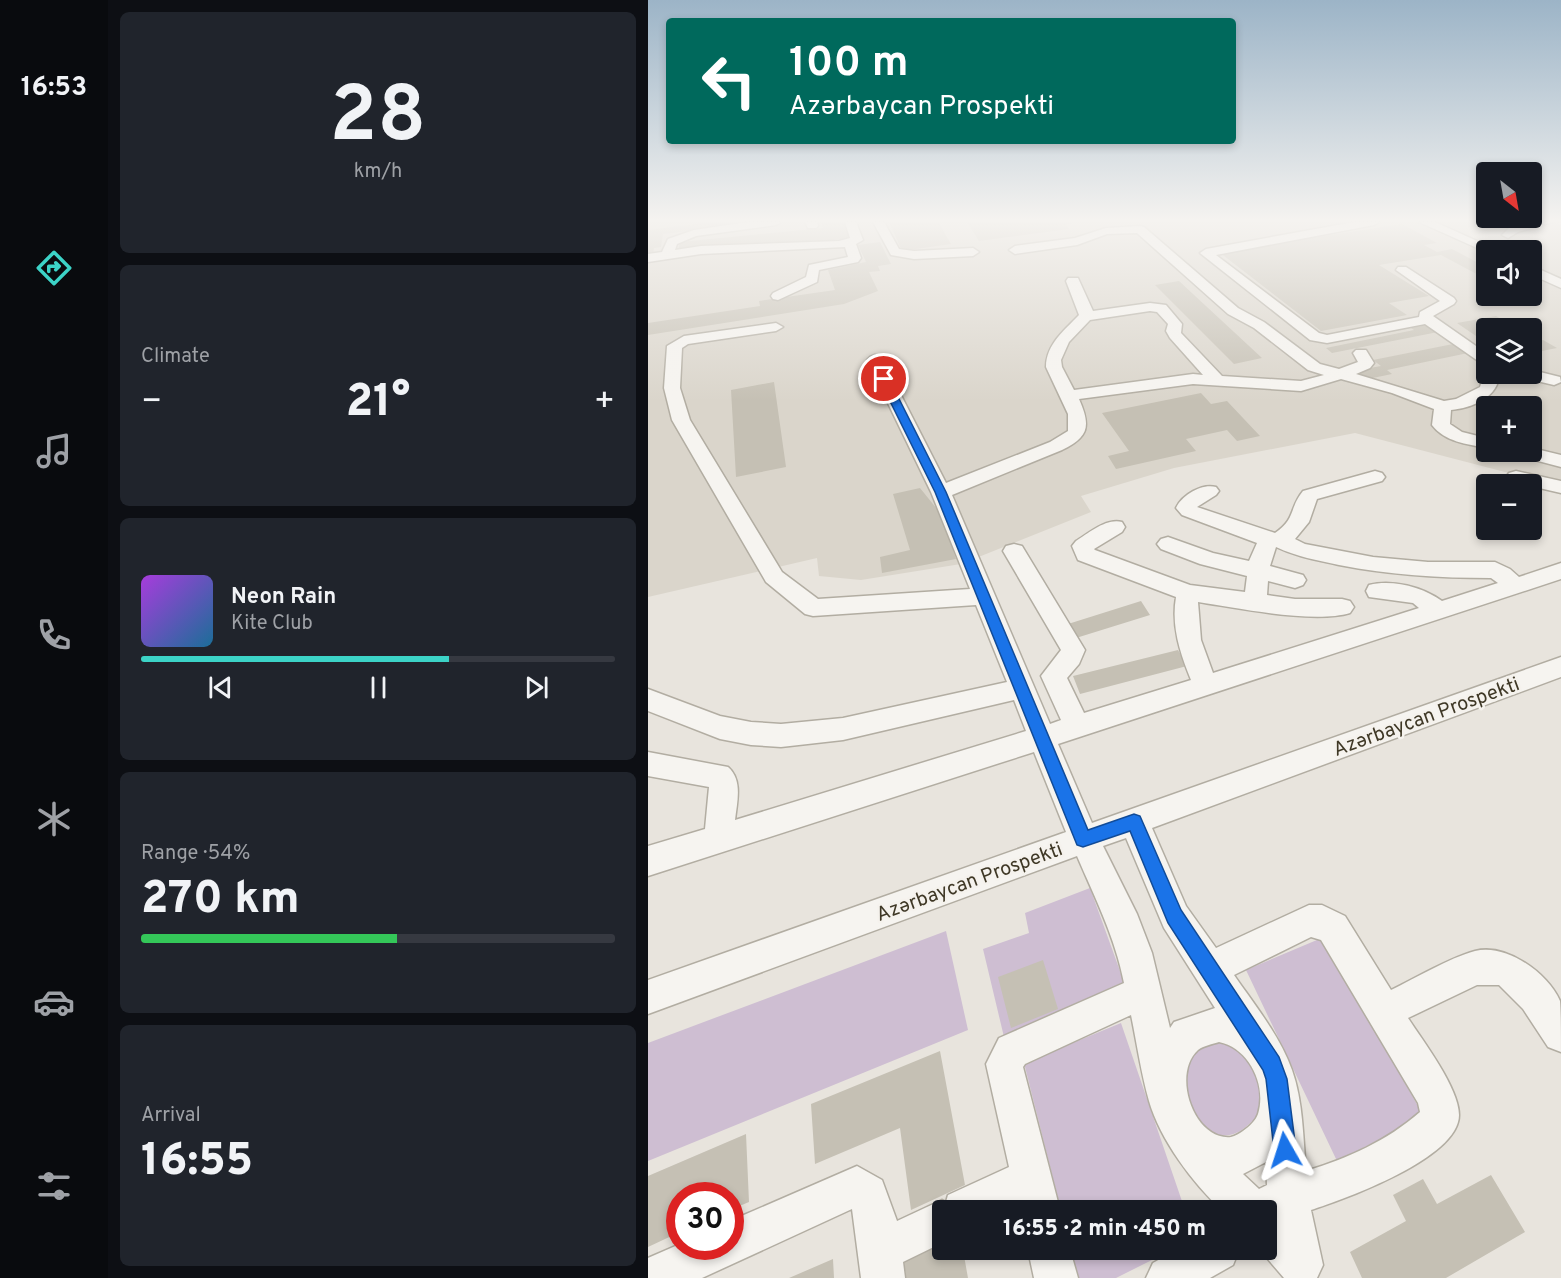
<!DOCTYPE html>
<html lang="en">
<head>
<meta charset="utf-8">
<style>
  :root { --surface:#171b24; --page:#20242c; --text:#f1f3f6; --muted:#9ea1a6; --line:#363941; --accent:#3cd3c7 }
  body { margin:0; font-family:Overpass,sans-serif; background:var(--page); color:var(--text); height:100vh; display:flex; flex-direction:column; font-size:22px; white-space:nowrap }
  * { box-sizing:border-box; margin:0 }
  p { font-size:20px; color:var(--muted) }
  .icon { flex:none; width:33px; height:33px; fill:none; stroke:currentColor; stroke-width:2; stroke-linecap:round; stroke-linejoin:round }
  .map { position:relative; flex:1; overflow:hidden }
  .side { display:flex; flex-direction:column; gap:12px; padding:12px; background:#0d0f14; width:540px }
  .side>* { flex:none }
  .top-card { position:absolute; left:18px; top:18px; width:570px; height:126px; border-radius:6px; box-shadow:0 3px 9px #0003; background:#00695c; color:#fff; overflow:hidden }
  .needle { width:39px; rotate:149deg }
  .buttons { position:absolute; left:828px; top:162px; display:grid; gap:12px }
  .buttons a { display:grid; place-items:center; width:66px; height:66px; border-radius:6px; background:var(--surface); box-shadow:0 3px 9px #0003; font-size:30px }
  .speed { position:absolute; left:18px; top:1182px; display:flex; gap:12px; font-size:30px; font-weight:700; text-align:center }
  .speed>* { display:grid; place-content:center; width:78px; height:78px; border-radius:50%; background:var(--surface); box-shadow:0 3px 9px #0003; line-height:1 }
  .speed .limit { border:9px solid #d22; background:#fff; color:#111 }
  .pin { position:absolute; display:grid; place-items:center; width:51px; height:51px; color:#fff; margin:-26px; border:3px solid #fff; border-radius:50%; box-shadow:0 2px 6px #0007 }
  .me { position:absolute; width:66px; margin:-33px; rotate:354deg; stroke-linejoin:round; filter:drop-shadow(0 0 4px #0008) }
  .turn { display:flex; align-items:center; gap:21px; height:126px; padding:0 24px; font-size:27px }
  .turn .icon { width:78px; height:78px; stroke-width:2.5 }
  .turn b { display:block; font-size:42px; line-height:51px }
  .big { font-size:45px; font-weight:800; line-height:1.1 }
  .side .card { flex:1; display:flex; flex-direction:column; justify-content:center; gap:9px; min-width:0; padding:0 21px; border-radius:9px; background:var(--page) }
  .side .dial { align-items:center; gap:0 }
  .dial b { font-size:78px; line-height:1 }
  .song { display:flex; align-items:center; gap:18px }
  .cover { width:72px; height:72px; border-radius:9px; background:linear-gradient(135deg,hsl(280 70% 55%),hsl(200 70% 35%)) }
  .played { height:6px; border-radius:3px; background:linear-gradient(90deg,var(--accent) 65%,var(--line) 65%) }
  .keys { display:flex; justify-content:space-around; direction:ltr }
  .heat { display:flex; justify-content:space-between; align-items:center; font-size:33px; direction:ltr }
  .charge { height:9px; border-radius:4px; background:linear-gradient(90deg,#34c759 54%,var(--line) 0) }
  .trip { position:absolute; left:284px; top:1200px; width:345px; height:60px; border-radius:6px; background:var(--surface); box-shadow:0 3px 9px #0003; font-weight:800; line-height:60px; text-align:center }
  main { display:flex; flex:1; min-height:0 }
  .menu { display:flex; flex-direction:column; width:108px; justify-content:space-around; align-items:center; background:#090b0e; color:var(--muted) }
  .menu .icon { width:42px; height:42px }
  .menu .active { color:var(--accent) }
  .menu b { font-size:27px; color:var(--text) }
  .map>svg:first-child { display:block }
  .built { fill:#dad5cb; fill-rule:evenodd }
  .green { fill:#cebed2 }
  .building { fill:#c5c0b4 }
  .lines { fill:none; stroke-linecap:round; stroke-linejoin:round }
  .minor-casing { stroke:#b2ada2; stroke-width:3 }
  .minor { fill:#f6f4f0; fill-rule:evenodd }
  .route { fill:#1a73e8; stroke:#114b97; stroke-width:1.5 }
  .labels { text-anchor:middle; stroke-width:5; stroke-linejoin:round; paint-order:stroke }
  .near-street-label { font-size:20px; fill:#3f3826; stroke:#f5f2ed }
</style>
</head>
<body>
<main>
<nav class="menu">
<b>16:53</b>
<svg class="icon active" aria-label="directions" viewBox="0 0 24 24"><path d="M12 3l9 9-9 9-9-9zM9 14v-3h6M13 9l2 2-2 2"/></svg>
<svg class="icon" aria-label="music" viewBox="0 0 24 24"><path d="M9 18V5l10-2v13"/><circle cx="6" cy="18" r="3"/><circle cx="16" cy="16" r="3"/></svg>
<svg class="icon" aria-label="phone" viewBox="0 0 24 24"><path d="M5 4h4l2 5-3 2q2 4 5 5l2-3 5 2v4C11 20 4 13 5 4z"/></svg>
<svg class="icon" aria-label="climate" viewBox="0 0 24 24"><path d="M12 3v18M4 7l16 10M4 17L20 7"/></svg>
<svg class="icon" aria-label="car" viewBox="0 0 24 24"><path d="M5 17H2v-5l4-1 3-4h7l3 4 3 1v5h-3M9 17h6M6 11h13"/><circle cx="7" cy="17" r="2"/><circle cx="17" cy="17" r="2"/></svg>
<svg class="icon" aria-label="filters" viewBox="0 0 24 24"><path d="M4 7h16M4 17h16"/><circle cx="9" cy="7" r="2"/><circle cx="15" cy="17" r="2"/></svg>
</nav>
<section class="side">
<div class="card dial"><b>28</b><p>km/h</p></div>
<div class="card"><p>Climate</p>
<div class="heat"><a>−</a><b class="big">21°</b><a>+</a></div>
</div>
<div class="card">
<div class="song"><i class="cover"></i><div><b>Neon Rain</b><p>Kite Club</p></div></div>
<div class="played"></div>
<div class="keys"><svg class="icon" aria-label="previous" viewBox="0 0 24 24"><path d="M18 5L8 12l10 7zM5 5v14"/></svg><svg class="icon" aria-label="pause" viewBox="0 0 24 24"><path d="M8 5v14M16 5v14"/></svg><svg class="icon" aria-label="next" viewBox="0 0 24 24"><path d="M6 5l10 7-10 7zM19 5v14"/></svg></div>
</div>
<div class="card"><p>Range · 54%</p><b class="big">270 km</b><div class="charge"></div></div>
<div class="card"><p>Arrival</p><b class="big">16:55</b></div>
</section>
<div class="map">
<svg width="913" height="1278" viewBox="0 0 913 1278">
  <rect width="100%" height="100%" fill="#e8e4dd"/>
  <path class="built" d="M0,222L910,223L913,225V483L857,472L707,433L526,468L433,496L443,512L313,564L213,580L171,576L169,558L0,597ZM838,250H884V296H838ZM838,328H884V374H838ZM838,406H884V452H838Z"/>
  <path class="green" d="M442,888L476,982L356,1037L335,949L381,933L377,913Z
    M298,931L320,1030L0,1161V1043Z
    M676,937L776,1117L689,1161L598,970Z
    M473,1023L537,1210H413L376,1063Z
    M567,1040C573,1042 583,1043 589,1046C612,1060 615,1088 610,1111C609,1118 605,1121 600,1125C560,1163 510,1086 546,1050C551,1045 561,1043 567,1040Z
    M422,1250H524L468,1278H429Z"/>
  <path class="building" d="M64,222L99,224L15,234L13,247L6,248L5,254H0V230Z
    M173,222H198L205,238L195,243V239L105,248L90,246L91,244L30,250L32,242L175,228Z
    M241,222H290L303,244L254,251Z
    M319,222H423V224L417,225L421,229L331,241Z
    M754,224L789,243L776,245L789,252L804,249L838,267V279L793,255L731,265L781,296L741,303L759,315L673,331L571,252Z
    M232,242L243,264L230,266L232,271L221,272L230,291L196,304L0,335V323L112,306L111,301L187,290L180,270L218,262L210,245Z
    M531,281L614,358L586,364L507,285Z
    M848,316L869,328H838V334L828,336L809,323Z
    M779,325L790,332L684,353L678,348L766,330L763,328Z
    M884,337L890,341L895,340L909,348L884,353Z
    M805,344L820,353L739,370L744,374L715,380L705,371L733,366L725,360Z
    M126,382L138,467L88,477L83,390Z
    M553,393L563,404L579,401L612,436L589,441L579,430L538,439L548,451L468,469L460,456L481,451L454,413Z
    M272,488L293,514L308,559L234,573L232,557L262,550L245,494Z
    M493,601L502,615L428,638L420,624Z
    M530,650L539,666L432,694L425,676Z
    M395,960L410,1009L363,1028L350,977Z
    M292,1051L317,1185L263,1210L252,1128L167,1164L163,1104Z
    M98,1134L101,1202L82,1210V1196H32V1232L0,1247V1176Z
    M843,1175L877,1232L798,1278H714L702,1252L758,1221L745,1195L775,1179L789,1204Z
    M294,1244V1250H315L320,1278H258L256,1262Z
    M185,1259L186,1278H141Z"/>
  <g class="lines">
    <defs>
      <path id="minor" d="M100,222H133L128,225L48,236L29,244L27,250L53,246L191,241L202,238L197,222H208L215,240L208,244L213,258L210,262L171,270L169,282L130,300L125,299L123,296L125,293L158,277L161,265L200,257L197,247L53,254L0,262V254L14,252L20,239L46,230Z
        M157,222H169L170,226L168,228H160Z
        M225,222H236L251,249L266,251L325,248L331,252L325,256L266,259L243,255Z
        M706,222H731L726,225L568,255L671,333L679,335L771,317L772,312L792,301L748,270L750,267H758L806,298L808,301L806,304L785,316L838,353V365L833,363L777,324L679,343L662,340L552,253L558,249Z
        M771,222H787L849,250H838V252Z
        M881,222H904L870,232L860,238L854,235L862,227Z
        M492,226L496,227L590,308L616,322L672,364L691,369L710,362L705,353L708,350H718L726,363L722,368L708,374L796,401L808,399L832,387L837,371L838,374H851C851,397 824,408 803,410L802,424L814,432L838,438V448C819,444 797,442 784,425L786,409L744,393L693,379L653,391L545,384L431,399C443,426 441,437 414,450L304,495L402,724L413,720L393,676L413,650L355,551L358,546L366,544L374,546L437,650L431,664L419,678L436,713L543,680C532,653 523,626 528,597L430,560L424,546L428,541C441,533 458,518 474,522L477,527L474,532L446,549L447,550L542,585L597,592L599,576L552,564L513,549L509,544L513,539L520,537L565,553L601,561L609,543L534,515L528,508C534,495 554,483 568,487L571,491L568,495L549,507L627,533C648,519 641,508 655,491L727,471L734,473L737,477L734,481L669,499L661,522L647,539L657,544L725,557L780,562H847L862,569L871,577L913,563V579L410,744L444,823L913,657V677L504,828L538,906L568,948L661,905H674L697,916L743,990C768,978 801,958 827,951C858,943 900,973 912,1001C913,1012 913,1040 913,1052L900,1047L875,1009L851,985H829L760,1018C775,1041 811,1088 811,1115C811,1158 697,1199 663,1210L675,1265L669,1278H636L612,1250H618V1210H574C545,1184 512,1139 501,1101C493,1073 489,1044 483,1015L377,1064L375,1067L412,1210H370L369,1206L359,1210H294V1243L255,1262L257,1278H213L204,1209L54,1278H0V1258L32,1244V1246H82V1221L209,1166L234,1180L249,1221L294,1200L298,1202L300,1195L361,1167L338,1064L351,1038L476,983C467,937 447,898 429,856L0,1014V980L418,832L386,752L0,876V846L57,829L61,787L0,776V752L80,767C95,780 89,802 87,820L378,731L366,700L195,740L133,747L103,745L72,739L0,711V689L72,716L103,722L133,724L195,718L359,682L328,605L165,616L157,614L118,582L24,420L16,388L19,346L36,336L128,323L135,327L128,331L40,344L34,348L32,388L42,420L134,572L170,599L322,589L283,492L219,360L222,357L227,355L235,360L298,483L402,442L420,431V414L398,367C398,344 417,330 431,315L418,281L420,278H430L445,311L502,303L518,305L534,324L533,333L574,376L653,381L676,375L660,370L606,328L580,314L489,233L459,234L429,245L367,254L361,250L367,246L427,238L458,228ZM502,311L509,312L520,324L518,331L522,338L555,375L545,374L426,390L414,367L413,360L421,342L442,320ZM628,547C649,557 669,560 691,565C742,575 791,578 843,578L850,583L794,601C775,587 744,579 721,585L718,591L721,597L765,603L771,608L565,673L553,640L550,602C590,608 666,624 702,613L706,607L702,601L694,599H647L619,595L620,581L647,588L655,585L658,580L655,575L622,566ZM478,838L516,928L567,1008L526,1022L522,1028L504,953L489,914L455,846ZM663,937L673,940L770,1103L772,1112C739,1141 700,1158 658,1171C655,1137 655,1101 644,1070C632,1036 606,1004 586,975ZM571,1042C601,1048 619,1085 610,1114C608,1120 601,1127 595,1131C592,1133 587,1136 583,1137C546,1141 523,1074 550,1050C555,1046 565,1044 571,1042ZM618,1162L619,1185L611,1189L595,1174Z
        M884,266L913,279V288L884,275Z
        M884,370L912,377L913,382L906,385L872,377L870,374H884Z
        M884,448L913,455V467L871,456L868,452H884Z
        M868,471L913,481V493L861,481L858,477L861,473Z
        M380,1250H422L430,1278H386Z
        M528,1250H591L585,1265L562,1278H498L505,1263Z"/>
    </defs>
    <use href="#minor" class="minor-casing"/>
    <use href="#minor" class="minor"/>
  </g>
  <linearGradient id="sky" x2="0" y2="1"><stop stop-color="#9cb4c7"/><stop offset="0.55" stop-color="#f5f3f0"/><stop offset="1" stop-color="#f5f3f0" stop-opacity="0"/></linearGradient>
  <rect width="913" height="401" fill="url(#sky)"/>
  <path class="route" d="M236,376L241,379L298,492L440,830L486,814L492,816L533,910L631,1057L639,1079L648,1150L645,1158L637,1162L629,1158L626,1150L618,1079L615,1070L520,923L482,831L435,847L429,845L287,492L231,379Z"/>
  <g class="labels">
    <g class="near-street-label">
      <text transform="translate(778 716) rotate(-20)" y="7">Azərbaycan Prospekti</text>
      <text transform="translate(321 881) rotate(-20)" y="7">Azərbaycan Prospekti</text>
    </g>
  </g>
</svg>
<div class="buttons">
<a><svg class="needle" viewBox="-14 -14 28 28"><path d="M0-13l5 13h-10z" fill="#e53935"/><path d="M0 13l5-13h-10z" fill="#9ea1a6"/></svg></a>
<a><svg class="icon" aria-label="sound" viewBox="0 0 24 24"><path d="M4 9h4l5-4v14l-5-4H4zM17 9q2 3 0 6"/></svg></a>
<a><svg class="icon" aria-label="layers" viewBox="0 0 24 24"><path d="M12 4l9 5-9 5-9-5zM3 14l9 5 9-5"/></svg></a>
<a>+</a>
<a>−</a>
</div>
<div class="speed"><div class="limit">30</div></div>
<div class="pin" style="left:236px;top:379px;background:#d93025"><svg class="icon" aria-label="arrive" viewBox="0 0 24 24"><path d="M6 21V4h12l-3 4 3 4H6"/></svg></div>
<svg class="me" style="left:637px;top:1150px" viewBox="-20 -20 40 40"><path d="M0-17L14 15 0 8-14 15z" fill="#1a73e8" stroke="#fff" stroke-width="4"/></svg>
<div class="trip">16:55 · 2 min · 450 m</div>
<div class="top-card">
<div class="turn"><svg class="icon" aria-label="left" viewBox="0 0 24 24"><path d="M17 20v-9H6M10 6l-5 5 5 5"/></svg><div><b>100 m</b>Azərbaycan Prospekti</div></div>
</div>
</div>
</main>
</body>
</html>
